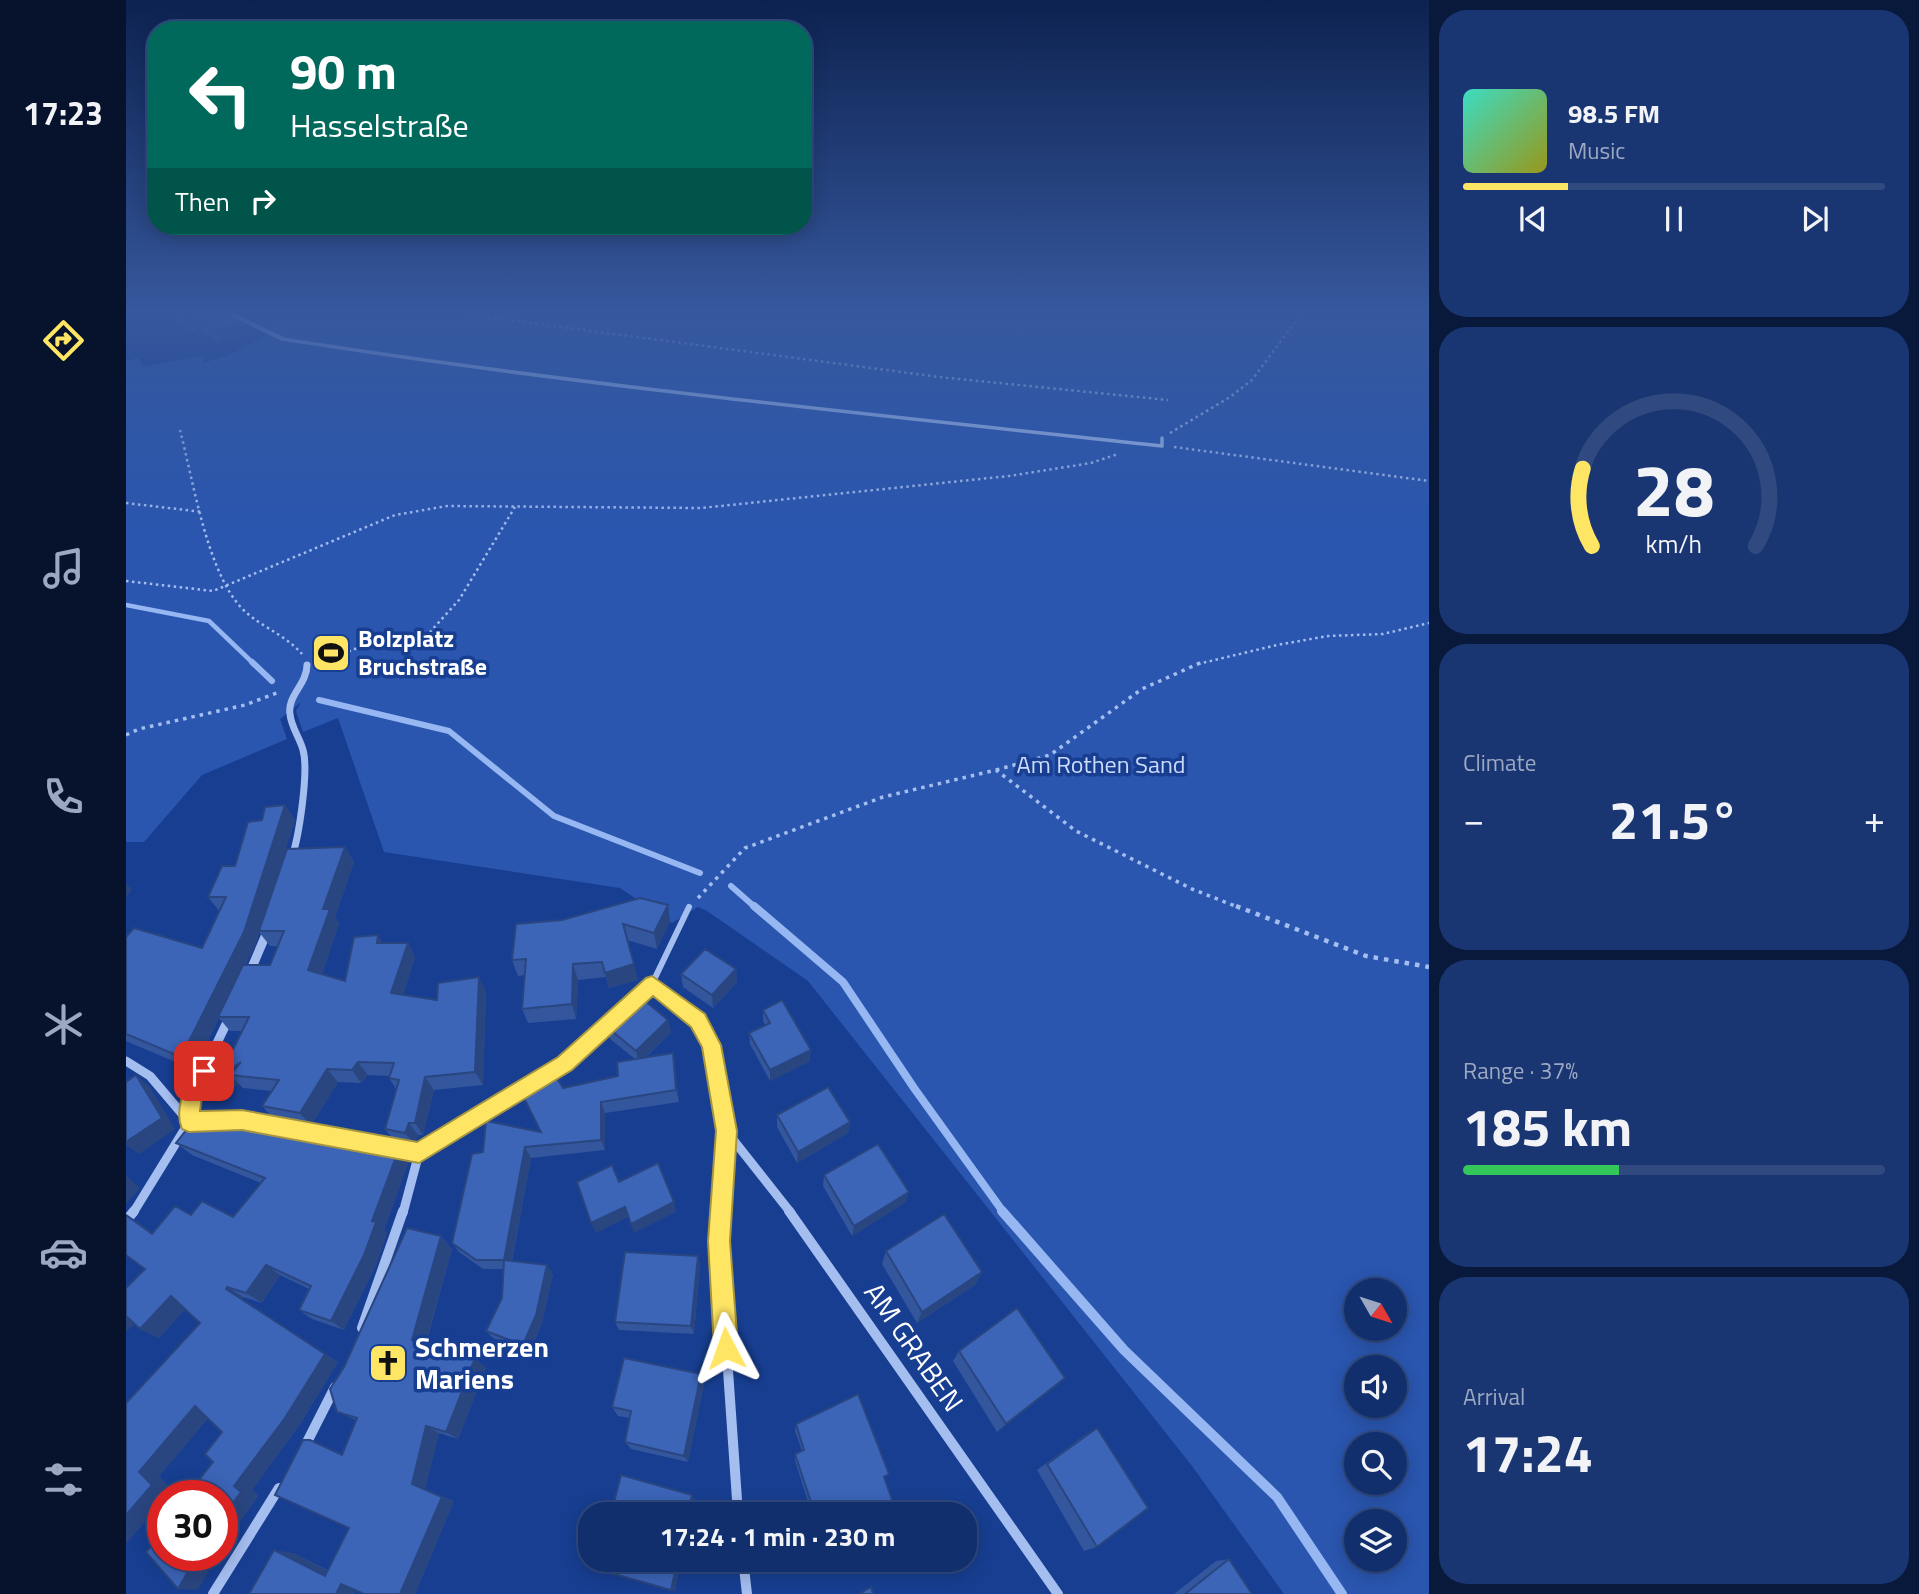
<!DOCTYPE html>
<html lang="en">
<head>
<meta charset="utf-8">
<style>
  :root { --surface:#112e6d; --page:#1a3672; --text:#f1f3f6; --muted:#9ca8c2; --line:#304a80; --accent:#ffe564 }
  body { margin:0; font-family:"Titillium Web",sans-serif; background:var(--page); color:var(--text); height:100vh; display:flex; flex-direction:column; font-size:26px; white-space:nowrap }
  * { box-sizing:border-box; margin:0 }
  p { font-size:23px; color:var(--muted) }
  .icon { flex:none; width:38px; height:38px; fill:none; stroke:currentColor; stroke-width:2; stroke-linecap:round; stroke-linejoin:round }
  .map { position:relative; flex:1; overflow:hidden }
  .sheet { display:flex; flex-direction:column; gap:10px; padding:10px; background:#09193c; width:490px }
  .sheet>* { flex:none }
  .top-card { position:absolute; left:21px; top:21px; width:665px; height:214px; border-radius:28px; box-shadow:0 4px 18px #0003,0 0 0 2px var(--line); background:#00695c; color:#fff; overflow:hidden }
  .needle { width:46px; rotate:129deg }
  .controls { position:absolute; left:1218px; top:1278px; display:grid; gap:14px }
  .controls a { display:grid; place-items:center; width:63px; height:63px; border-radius:50%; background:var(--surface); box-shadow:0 4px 18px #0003,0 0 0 2px var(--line); font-size:35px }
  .speed { position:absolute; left:21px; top:1480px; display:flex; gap:14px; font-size:35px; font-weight:700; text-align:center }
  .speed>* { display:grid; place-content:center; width:91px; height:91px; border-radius:50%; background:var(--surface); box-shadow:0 4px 18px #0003,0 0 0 2px var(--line); line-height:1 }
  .speed .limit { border:10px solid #d22; background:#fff; color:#111 }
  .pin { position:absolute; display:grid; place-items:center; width:60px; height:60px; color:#fff; margin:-30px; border-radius:14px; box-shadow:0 4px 10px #0006 }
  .me { position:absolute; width:77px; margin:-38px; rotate:356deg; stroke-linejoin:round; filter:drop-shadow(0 0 5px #0008) }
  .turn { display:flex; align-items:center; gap:24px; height:147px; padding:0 28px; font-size:32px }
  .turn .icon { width:91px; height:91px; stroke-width:2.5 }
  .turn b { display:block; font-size:49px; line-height:60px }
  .then { display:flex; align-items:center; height:66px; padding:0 28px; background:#0003; gap:14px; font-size:26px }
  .big { font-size:52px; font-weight:700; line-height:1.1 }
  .sheet .tile { flex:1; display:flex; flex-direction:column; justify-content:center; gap:10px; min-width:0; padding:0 24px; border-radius:28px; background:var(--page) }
  .sheet .dial { align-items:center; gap:0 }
  .dial svg { height:182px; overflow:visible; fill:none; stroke:var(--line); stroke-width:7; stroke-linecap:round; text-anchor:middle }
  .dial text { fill:var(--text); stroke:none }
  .song { display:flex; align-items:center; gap:21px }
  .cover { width:84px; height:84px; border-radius:10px; background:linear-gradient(135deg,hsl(170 70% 55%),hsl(60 70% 35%)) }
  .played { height:7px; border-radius:4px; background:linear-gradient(90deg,var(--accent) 25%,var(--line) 25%) }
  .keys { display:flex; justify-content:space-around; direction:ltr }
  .heat { display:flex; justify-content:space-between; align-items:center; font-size:38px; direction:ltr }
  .charge { height:10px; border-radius:5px; background:linear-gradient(90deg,#34c759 37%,var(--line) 0) }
  .trip { position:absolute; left:452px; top:1502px; width:399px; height:70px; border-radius:28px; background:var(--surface); box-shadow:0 4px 18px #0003,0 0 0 2px var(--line); font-weight:700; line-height:70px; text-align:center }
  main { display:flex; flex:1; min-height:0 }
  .menu { display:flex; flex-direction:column; width:126px; justify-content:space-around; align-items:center; background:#07122c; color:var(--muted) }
  .menu .icon { width:49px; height:49px }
  .menu .current { color:var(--accent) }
  .menu b { font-size:32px; color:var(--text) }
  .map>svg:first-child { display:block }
  .green { fill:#2a56af; fill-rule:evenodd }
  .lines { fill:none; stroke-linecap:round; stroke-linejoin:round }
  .stream-far3 { stroke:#97b7f2; stroke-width:4.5 }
  .stream-far2 { stroke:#97b7f2; stroke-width:6 }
  .stream-far1 { stroke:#97b7f2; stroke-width:8 }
  .stream { stroke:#97b7f2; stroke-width:10 }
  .path-far2 { stroke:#a5bef0; stroke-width:2.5; stroke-dasharray:2.5 3.5; stroke-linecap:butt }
  .path-far1 { stroke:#a5bef0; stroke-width:3.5; stroke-dasharray:3.5 5; stroke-linecap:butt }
  .path { stroke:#a5bef0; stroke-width:4.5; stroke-dasharray:4.5 6; stroke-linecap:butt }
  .service-far1 { stroke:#a5bef0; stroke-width:3.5 }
  .service { stroke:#a5bef0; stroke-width:6 }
  .minor-far3 { stroke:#a5bef0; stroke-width:4.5 }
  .minor-far2 { stroke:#a5bef0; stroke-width:7 }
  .minor-far1 { stroke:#a5bef0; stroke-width:9 }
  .minor { stroke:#a5bef0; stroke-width:10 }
  .wall { fill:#34569d; fill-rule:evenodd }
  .shaded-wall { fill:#2a4680 }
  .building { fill:#3c64b7; stroke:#2a4680; stroke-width:2 }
  .route { fill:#ffe564; stroke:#a69541; stroke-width:2 }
  .labels { text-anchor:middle; stroke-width:7; stroke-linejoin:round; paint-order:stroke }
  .poi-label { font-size:24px; font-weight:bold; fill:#fff; stroke:#173e91; text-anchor:start }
  .park-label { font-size:24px; fill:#ccdbfb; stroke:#173e91 }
  .near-poi-label { font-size:28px; font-weight:bold; fill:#fff; stroke:#173e91; text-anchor:start }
  .near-street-label { font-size:28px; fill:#fff; stroke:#173e91 }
</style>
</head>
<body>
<main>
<nav class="menu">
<b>17:23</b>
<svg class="icon current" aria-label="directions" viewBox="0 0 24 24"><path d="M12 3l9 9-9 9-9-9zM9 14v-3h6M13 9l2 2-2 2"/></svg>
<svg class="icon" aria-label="music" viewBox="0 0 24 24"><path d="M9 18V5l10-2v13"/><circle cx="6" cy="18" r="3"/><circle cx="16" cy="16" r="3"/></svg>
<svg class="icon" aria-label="phone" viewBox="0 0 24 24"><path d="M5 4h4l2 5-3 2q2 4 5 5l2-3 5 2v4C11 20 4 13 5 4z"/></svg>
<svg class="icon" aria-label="climate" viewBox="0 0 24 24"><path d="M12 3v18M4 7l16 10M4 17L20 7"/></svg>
<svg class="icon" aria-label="car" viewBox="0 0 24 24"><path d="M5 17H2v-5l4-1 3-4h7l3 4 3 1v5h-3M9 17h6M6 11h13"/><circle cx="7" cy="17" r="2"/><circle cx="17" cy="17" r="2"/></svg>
<svg class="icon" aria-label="filters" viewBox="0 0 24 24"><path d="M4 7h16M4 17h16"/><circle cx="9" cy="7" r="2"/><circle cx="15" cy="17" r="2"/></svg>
</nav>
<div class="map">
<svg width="1303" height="1594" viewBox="0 0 1303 1594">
  <rect width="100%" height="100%" fill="#173e91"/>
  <path class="green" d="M127,314H1303V1594H1158L1066,1466L682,981L581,911L572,907L546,923L494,888L258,852L212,718L177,732L170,711L175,702L154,719L161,739L76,775L18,842H0V361L13,358L16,367L79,355L77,363L103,355L139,336L152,333L128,320L130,317ZM1230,1290H1269V1328H1230ZM1230,1367H1269V1405H1230ZM1230,1444H1269V1482H1230ZM1230,1521H1269V1559H1230Z"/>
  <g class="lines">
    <path class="stream-far3" d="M0,605L83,621L128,664"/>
    <path class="stream-far2" d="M126,662L146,681
      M193,700L323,731L428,816L574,873
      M605,886L630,908"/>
    <path class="stream-far1" d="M628,906L717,982L788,1088L878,1213"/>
    <path class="stream" d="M876,1211L998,1350L1151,1497L1216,1594"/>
    <path class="path-far2" d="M338,314L813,377L1042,400
      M54,430C67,480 80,565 112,604C129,625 158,633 176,654
      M1044,433L1104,397L1126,380L1175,314
      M1048,447L1303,481
      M0,503L77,512
      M0,581L87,591L269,515L321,506L575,508L883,476L965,463L992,454
      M202,664L227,649L266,645L304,632L333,600L389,507
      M1072,664L1151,645L1202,636L1257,634L1303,623"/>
    <path class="path-far1" d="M195,668L204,662
      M0,735L13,729L119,705L153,692
      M870,770L924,755L1016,689L1076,662
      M572,898L619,848L757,797L870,770L950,831L1066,889L1114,908"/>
    <path class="path" d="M1110,906L1240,956L1303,967"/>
    <path class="service-far1" d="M157,339C449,385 742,414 1036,446V438"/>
    <path class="service" d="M526,984L563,907"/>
    <path class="minor-far3" d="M105,314L157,339"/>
    <path class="minor-far2" d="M166,857C173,836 183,771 177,750C174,738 165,727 164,714C161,696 181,684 181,665"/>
    <path class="minor-far1" d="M124,972L141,932
      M0,1061L24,1076L63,1122
      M420,1075L438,1063L526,984L567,1018L585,1045L601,1131L595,1213
      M63,1122L116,1120L132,1123
      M161,1129L293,1153L401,1086
      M601,1132L665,1213
      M7,1213L63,1122L66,1095L103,1018
      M277,1213L293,1153"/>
    <path class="minor" d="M595,1211L593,1241L612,1514
      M663,1211L932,1594
      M0,1221L8,1211
      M236,1328L277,1211
      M178,1448L209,1387
      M617,1559L621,1594
      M87,1594L153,1488"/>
  </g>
  <path class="wall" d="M47,314H98L115,322L120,335L94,343L79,334L74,336L51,321Z
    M159,805L169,820L144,897L219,847L228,862L209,917L213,924L196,974L219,981L257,943H282L289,957L277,995L311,1000L360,991L357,1085L308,1090L297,1135H292L289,1145L269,1141L259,1129L270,1089L263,1078L264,1076L242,1075L235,1083L212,1082L185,1126L148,1119L136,1106L146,1091L117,1088L113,1084L107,1088L94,1076L116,1031H104L93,1018L68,1070L0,1041V937L76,948L94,912L82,897L109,866L136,820ZM133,932L144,946H152L144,965H119L129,946Z
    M542,905L544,921L531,949L501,940L512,980L483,988L480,977L452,980L450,1019L402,1023L396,1009L399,975L392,976L386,960L436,920Z
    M610,969L611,982L587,1008L557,987L555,974Z
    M637,1010L684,1061L644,1081L624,1044L623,1033L639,1025L637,1021Z
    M542,1020L545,1032L519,1058L547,1053L553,1102L479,1113V1150L405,1158L386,1261L427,1274L416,1323L404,1352L367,1338L360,1331L376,1298L377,1269H357L333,1252L326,1243L357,1152L415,1132L437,1088L492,1076L509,1059L484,1039L481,1027Z
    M651,1115L724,1122L722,1133L671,1163L651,1127Z
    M123,1126L171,1132L235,1146L253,1148L274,1146L284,1158L258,1230L261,1233L250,1265L218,1330L186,1319L173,1310L183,1289L154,1275L136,1303L117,1297L116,1299L212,1362L174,1424L126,1490L132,1496L111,1526H108L87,1462L96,1432L82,1418L33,1476L46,1490L40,1496H37V1501L0,1543V1403L74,1323L59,1309L33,1338L14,1329L9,1324L0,1331V1288L19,1269L10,1221L27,1233L65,1215L107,1217L135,1183L66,1155L50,1143Z
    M698,1175L780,1202L726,1236L697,1186Z
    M315,1236L326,1249L300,1344L360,1368L332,1439L313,1433L299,1489L328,1501L289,1594H238L230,1590L228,1594H123L167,1553L202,1570L223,1528L201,1447L217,1454L230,1420L211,1412Z
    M760,1251L856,1272L849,1285L791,1323L756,1264Z
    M574,1265L568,1334L493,1330L489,1322Z
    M833,1351L939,1378L871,1432L827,1361Z
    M578,1384L562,1462L505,1449L499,1442L504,1418L492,1416L486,1407Z
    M670,1424L759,1479L768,1514H686L669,1461V1454L676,1451L669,1431Z
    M971,1428V1547L958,1551L911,1470L959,1435Z
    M1103,1559L1126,1594H1048L1090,1561Z"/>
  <path class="shaded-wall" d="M73,321L79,334L74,336L68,323Z
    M115,322L120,335L94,343L89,331Z
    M159,805L169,820L129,946L94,1017H92L93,1018L68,1070L55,1057Z
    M219,847L228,862L209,917L213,924L193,985L182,970L197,909Z
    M0,883L6,890L0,898Z
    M542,905L544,921L531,949L528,933Z
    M252,935L261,950L251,943Z
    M282,943L289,957L274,1007L265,993Z
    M447,964L452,980L450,1019L446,1004Z
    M508,964L512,980L483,988L479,973Z
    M610,969L611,982L587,1008L586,995Z
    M353,977L360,991L357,1085L349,1072Z
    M542,1020L545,1032L513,1063L510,1051Z
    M685,1050L684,1061L644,1081V1070Z
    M547,1053L549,1065L553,1102L550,1090Z
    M115,1062L104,1075L113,1084L107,1088L94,1076Z
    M232,1062L242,1075L235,1083L226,1070Z
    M201,1069L212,1082L185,1126L174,1113Z
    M10,1075L24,1087L49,1129L13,1154L0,1145Z
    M299,1077L308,1090L297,1135L289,1123Z
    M475,1102L479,1113V1150L475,1140Z
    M724,1122L722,1133L671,1163L672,1152Z
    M283,1123L292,1135L289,1145L279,1133Z
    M165,1126L177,1139L162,1130Z
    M274,1146L284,1158L258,1230L261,1233L250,1265L218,1330L205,1321L246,1221Z
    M399,1147L405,1158L384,1269L378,1260Z
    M0,1175L14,1188L0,1204Z
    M783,1192L780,1202L726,1236L728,1226Z
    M548,1202L550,1212L508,1233L505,1224Z
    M499,1207L502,1217L470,1233L465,1223Z
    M0,1214L10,1221L44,1245L26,1234Z
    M315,1236L326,1249L298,1349L286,1340Z
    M572,1256L574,1265L568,1334L565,1326Z
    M140,1265L154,1275L136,1303L120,1293Z
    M421,1265L427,1274L416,1323L404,1352L397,1345Z
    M856,1272L849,1285L791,1323L796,1312Z
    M101,1287L117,1297L116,1299L212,1362L174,1424L126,1490L132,1496L111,1526H108L96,1547V1518L108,1486L100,1289Z
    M45,1296L62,1306L33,1338L14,1329Z
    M0,1303L11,1322L0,1331Z
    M349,1358L360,1368L332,1439L320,1432Z
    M575,1374L578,1384L562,1462L558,1456Z
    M939,1378L928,1388L871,1432L880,1424Z
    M69,1406L87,1413L33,1476L46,1490L40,1496H37V1501L0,1543V1515L13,1472Z
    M300,1426L313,1433L299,1489L328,1501L289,1594H274L286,1484Z
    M566,1495L570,1500L567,1514H562Z
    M148,1550L167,1553L217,1578L199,1576Z
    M71,1556H91L72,1590L52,1589Z
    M552,1559H556L549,1592L545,1590Z
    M215,1584L232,1586L228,1594H210Z"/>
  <path class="building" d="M53,314H98L115,322L89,331L73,321L68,323Z
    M159,805L118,932L55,1057L0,1034V937L8,928L76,948L100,897H82L96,866H109L122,822L136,820L139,807Z
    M219,847L197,909H204L182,970L219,981L228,937L252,935L251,943H282L265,993L311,1000L312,983L353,977L349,1072L299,1077L289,1123H283L279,1133L259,1129L273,1080L263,1078L268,1063L232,1062L226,1070L201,1069L174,1113L136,1106L153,1080L104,1075L115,1062L94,1076L123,1017H92L117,965H144L158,931H133L161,849Z
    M514,898L542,905L528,933L497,924L508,964L479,973L476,962L447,964L446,1004L396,1009L400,959L386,960L390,924L436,920Z
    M579,949L610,969L586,995L555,974Z
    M513,996L542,1020L510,1051L481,1027Z
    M656,1000L685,1050L644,1070L623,1033L644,1023L637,1010Z
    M547,1053L550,1090L475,1102V1140L399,1147L378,1260H350L326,1243L346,1154L357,1152L360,1121L415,1132L393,1088L425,1068L437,1088L492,1076L491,1062Z
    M10,1075L36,1118L0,1142V1082Z
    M702,1087L724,1122L672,1152L651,1115Z
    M87,1119L123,1126L127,1119L165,1126L162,1130L235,1146L253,1148L255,1142L274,1146L246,1221L250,1222L238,1255L205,1321L173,1310L185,1286L140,1265L120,1293L101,1287L100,1289L199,1354L159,1418L108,1486L115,1492L96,1518V1496H62L61,1495L87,1462L79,1454L96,1432L69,1406L13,1472L26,1485L0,1515V1403L74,1323L45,1296L14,1329L0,1316V1288L19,1269L0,1255V1215L26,1234L49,1206L65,1215L76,1201L107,1217L139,1178L50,1143L65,1124Z
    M752,1144L783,1192L728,1226L698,1175Z
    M532,1163L548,1202L505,1224L499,1207L465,1223L451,1182L486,1165L493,1182Z
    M818,1214L856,1272L796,1312L760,1251Z
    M281,1228L315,1236L286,1340L349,1358L320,1432L300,1426L286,1484L316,1497L274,1594H238L215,1584L210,1594H123L148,1550L199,1576L223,1528L149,1495L177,1440H184L216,1455L231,1418L211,1412L204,1389L218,1367Z
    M499,1252L572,1256L565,1326L489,1322Z
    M378,1260L421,1265L410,1315L397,1345L360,1331L376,1298Z
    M891,1308L939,1378L880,1424L833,1351Z
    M498,1358L575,1374L558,1456L499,1442L505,1411L486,1407Z
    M732,1394L763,1474L758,1477L770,1511L765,1514H689L669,1454L678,1450L670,1424Z
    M971,1428L1022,1508L971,1547L921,1464Z
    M495,1475L566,1495L562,1514H485Z
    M37,1533V1556H71L52,1589L20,1552Z
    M472,1559H552L545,1590L470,1569Z
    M1103,1559L1126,1594H1059Z
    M745,1587L747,1594H733Z"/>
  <linearGradient id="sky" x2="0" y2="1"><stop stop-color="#0d2250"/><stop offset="0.58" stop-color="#36589d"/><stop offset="1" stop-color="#36589d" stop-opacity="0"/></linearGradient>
  <rect width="1303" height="537" fill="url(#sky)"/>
  <path class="route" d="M526,976L579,1014L595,1045L611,1131L604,1241L612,1348L609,1356L600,1359L592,1356L588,1348L582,1241L590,1131L576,1047L565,1027L527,996L446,1070L293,1163L116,1130L63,1132L56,1129C47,1108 61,1084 70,1065L78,1062L85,1065L87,1071L76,1096L74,1111L116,1110L291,1142L432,1057L520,978Z"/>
  <defs>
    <symbol id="stadium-square" viewBox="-11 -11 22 22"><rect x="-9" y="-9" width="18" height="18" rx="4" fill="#ffe564" stroke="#173e91"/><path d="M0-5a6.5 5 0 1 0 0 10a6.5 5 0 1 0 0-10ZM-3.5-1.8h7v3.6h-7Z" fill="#111"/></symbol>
    <symbol id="church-square" viewBox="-11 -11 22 22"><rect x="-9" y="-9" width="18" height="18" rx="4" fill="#ffe564" stroke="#173e91"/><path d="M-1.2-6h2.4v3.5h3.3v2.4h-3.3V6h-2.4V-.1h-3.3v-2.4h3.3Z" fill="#111"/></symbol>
  </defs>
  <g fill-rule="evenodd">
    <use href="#stadium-square" x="183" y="631" width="44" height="44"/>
    <use href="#church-square" x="240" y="1341" width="44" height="44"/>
  </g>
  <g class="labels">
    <g class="poi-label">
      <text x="232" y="647">Bolzplatz<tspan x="232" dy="28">Bruchstraße</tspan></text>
    </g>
    <g class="park-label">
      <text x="975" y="773">Am Rothen Sand</text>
    </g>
    <g class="near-poi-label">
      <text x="289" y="1357">Schmerzen<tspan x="289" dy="32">Mariens</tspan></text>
    </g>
    <g class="near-street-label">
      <text transform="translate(788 1347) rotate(55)" y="10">AM GRABEN</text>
    </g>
  </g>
</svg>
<div class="controls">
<a><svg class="needle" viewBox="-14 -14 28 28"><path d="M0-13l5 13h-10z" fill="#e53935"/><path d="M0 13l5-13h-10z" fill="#9ca8c2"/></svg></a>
<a><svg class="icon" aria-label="sound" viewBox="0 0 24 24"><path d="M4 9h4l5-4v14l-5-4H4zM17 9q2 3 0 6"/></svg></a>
<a><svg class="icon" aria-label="search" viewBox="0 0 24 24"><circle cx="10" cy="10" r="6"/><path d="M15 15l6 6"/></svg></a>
<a><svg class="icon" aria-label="layers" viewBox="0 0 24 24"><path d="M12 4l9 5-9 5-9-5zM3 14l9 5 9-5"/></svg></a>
</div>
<div class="speed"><div class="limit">30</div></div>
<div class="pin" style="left:78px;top:1071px;background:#d93025"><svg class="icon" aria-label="arrive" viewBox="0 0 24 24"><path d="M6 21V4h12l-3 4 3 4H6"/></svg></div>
<svg class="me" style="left:600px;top:1348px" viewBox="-20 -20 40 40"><path d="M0-17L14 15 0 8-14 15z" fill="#ffe564" stroke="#fff" stroke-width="4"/></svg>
<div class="trip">17:24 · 1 min · 230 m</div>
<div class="top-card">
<div class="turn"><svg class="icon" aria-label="left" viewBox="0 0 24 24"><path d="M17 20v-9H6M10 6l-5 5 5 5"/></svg><div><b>90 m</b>Hasselstraße</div></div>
<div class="then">Then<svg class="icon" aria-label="right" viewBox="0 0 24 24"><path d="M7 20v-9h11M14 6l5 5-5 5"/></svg></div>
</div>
</div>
<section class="sheet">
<div class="tile">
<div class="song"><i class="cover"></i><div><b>98.5 FM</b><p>Music</p></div></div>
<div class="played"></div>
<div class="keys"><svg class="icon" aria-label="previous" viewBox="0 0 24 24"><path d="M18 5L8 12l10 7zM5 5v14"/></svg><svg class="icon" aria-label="pause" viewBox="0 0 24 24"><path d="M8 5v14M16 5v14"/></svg><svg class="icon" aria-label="next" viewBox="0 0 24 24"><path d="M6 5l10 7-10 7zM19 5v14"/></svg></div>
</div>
<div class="tile dial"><svg viewBox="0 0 100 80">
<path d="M14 69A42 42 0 1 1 86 69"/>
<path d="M14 69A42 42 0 0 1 10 35" stroke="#ffe564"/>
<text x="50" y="56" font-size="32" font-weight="700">28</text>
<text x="50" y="72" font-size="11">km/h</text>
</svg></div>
<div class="tile"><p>Climate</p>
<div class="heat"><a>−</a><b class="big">21.5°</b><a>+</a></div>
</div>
<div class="tile"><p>Range · 37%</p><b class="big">185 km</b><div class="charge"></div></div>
<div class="tile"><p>Arrival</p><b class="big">17:24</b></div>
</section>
</main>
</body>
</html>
